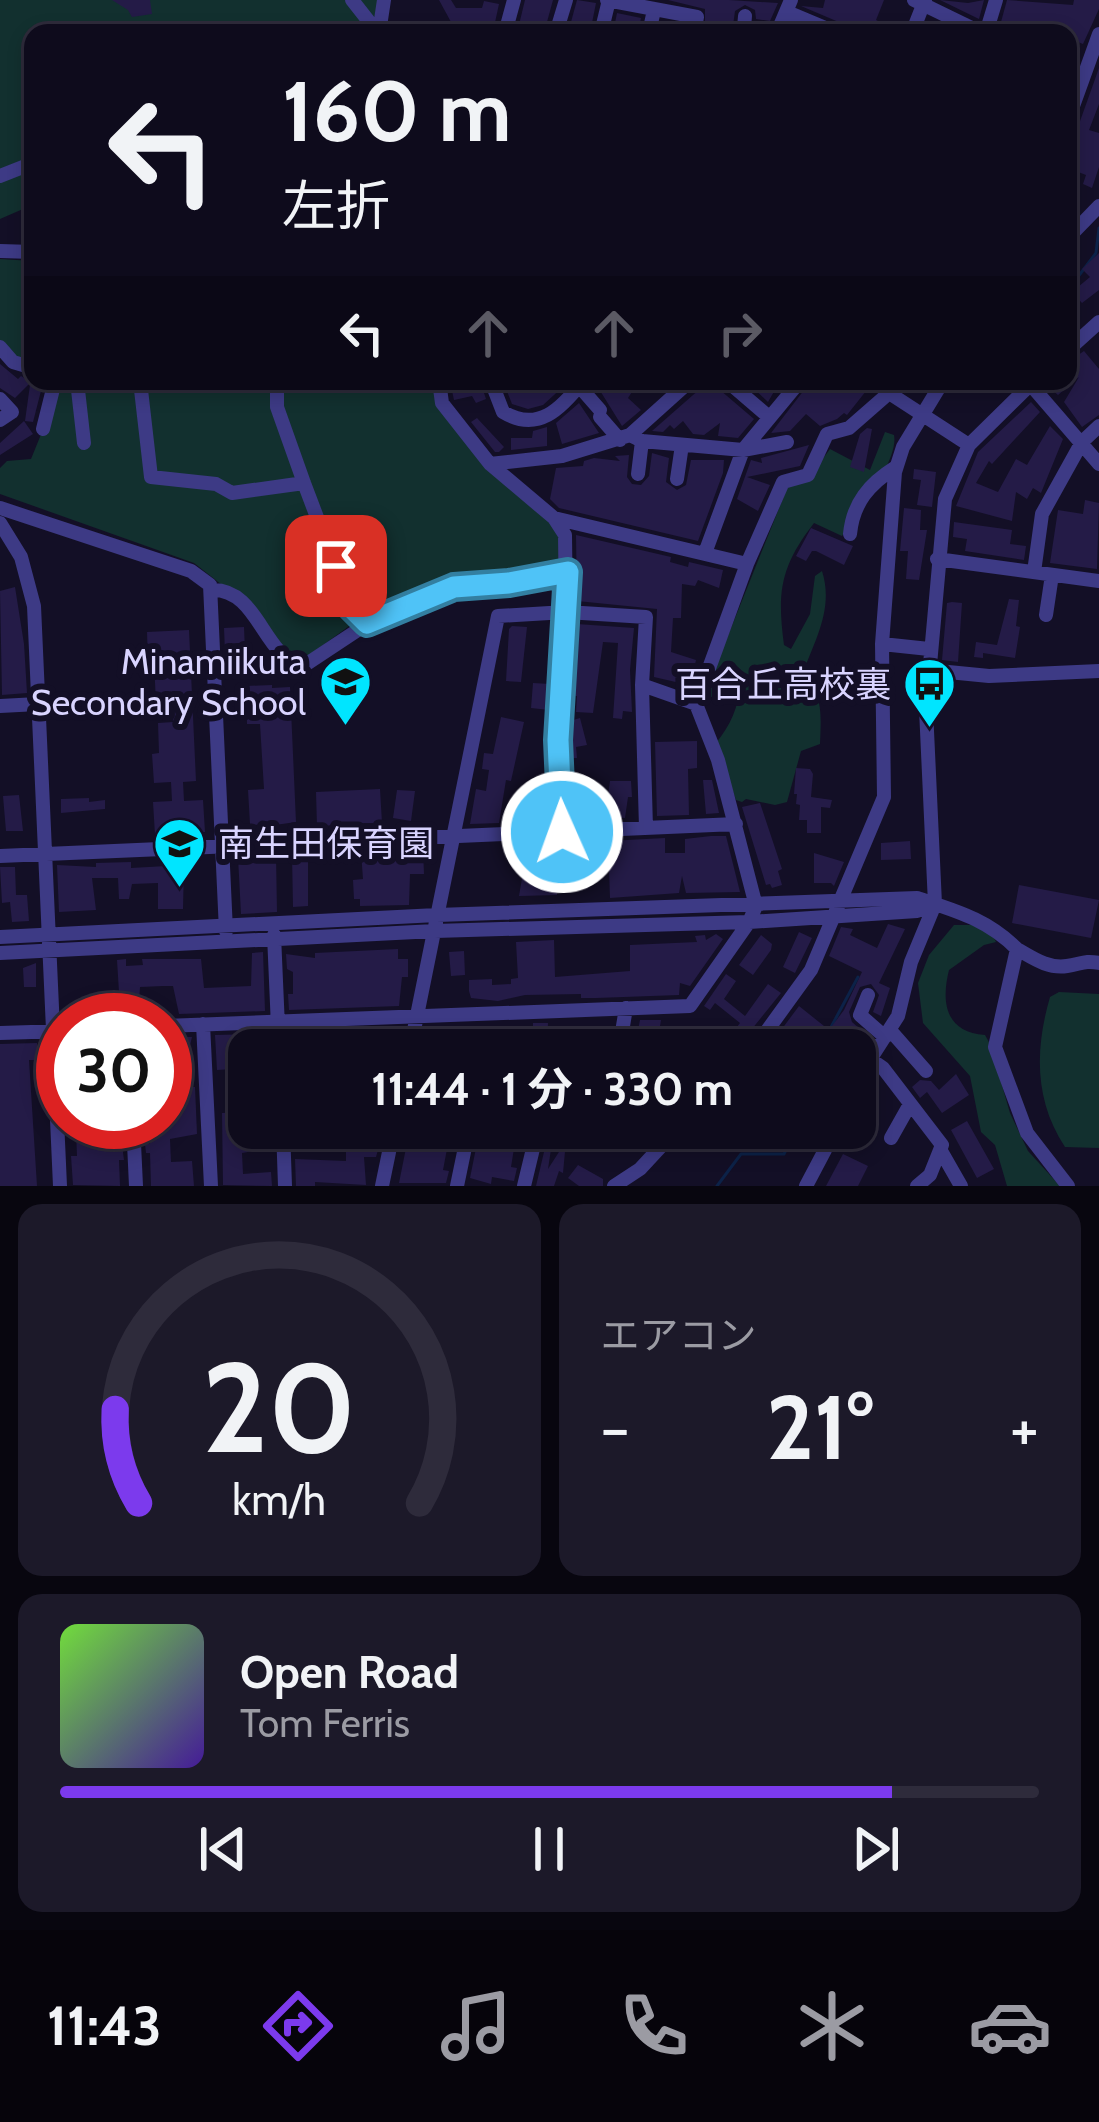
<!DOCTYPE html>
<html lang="ja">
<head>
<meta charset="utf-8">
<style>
  :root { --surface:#0e0b1c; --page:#1c1929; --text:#f1f3f6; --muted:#9b9ba3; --line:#2e2b3b; --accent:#7c3aed }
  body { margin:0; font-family:Cabin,"Noto Sans JP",sans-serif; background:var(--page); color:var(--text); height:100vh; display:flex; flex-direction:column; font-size:45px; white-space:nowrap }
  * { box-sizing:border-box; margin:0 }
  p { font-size:39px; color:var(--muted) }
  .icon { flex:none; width:66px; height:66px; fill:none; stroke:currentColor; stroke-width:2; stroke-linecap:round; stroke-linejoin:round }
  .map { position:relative; height:1186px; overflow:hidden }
  .panel { display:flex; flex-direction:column; gap:18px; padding:18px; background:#08060f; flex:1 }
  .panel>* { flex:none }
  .hud { position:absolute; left:24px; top:24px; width:1053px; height:366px; border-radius:24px; box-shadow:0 6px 18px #0003,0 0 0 3px var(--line); background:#0e0b1c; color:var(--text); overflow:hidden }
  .speed { position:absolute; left:36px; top:993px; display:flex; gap:24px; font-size:60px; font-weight:700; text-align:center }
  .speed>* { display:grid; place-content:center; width:156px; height:156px; border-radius:50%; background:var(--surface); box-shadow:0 6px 18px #0003,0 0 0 3px var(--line); line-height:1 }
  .speed .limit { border:18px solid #d22; background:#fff; color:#111 }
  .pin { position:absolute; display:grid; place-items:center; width:102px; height:102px; color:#fff; margin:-51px; border-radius:24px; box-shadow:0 6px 18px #0006 }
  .me { position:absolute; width:132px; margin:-66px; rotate:358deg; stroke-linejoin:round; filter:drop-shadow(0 0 9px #0008) }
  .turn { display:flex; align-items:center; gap:42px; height:252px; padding:0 60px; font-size:54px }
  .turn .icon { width:156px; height:156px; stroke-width:2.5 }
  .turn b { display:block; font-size:84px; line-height:102px }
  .lanes { display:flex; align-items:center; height:114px; padding:0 60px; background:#0003; justify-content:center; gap:60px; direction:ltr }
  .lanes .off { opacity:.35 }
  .big { font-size:90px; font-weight:700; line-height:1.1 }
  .panel .tile { flex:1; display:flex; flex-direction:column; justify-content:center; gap:18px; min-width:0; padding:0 42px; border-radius:24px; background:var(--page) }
  .panel .dial { align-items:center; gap:0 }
  .dial svg { height:312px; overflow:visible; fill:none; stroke:var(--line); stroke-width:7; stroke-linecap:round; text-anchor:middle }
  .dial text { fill:var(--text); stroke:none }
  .song { display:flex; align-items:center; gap:36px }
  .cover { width:144px; height:144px; border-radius:18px; background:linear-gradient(135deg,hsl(100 70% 55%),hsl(260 70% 35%)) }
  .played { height:12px; border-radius:6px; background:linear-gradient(90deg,var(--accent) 85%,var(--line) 85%) }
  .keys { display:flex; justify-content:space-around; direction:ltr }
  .heat { display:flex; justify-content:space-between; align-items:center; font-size:66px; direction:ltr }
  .panel .tiles { flex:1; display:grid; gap:18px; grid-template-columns:1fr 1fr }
  .tile:last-child { grid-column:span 2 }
  .trip { position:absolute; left:228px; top:1029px; width:648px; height:120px; border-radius:24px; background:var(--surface); box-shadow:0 6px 18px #0003,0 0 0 3px var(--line); font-weight:700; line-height:120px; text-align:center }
  .tabs { display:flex; height:192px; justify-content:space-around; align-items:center; background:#06040b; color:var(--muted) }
  .tabs .icon { width:84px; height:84px }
  .tabs .current { color:var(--accent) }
  .tabs b { font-size:54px; color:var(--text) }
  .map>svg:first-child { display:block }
  .green { fill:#12302f }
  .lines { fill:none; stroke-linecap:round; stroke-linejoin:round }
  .stream { stroke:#0c2248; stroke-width:3 }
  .building { fill:#241b47 }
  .minor { stroke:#3d3a85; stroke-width:14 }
  .route-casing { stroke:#337fa1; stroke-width:30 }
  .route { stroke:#4fc3f7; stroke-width:21 }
  .labels { text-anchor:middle; stroke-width:12; stroke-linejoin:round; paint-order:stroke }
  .poi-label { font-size:36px; fill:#d9d4ff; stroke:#130f26; text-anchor:end }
</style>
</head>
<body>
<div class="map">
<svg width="1099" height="1186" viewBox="0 0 1099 1186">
  <rect width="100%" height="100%" fill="#130f26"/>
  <path class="green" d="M0,0H378L375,33H33V245L23,209L0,219Z
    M0,259L33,261V372L0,352Z
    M52,381H436L439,403L556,527L562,540L559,569L385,608L352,624L308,656L292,658L240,592L222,585L194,563L0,494V468L7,461L31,459L42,432Z
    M885,432L894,435C899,461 857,513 842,536L814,523C780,567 777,592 784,645L791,649L810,614L815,576L822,571C834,608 815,640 802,675C824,693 821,717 820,744L801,751L787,802L775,805L746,799L742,802L736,800L716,743C730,726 739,707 740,684L734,681L710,698L705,693L788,486L810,476L830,449L870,470Z
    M954,925H974L992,934L996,942L984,945L949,970C941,1002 945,1032 985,1035L990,1044L1010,1113L1028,1151L1060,1186H1007L995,1145L981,1132L970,1076L923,1023L918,983L929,955Z
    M1059,992L1099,994V1148L1065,1147C1034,1100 1035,1049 1050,997Z"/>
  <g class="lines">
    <path class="stream" d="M1068,290L1096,253L1099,228
      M830,1029L858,977
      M814,1050L824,1037
      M717,1186L741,1154H784L796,1128"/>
  </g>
  <path class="building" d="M112,0H150L152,14L132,17L128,10Z
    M439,0H451L456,8H482L484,1L499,4L494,27L489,26L488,33H457Z
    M525,0H553L544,33H517Z
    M577,0L596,3L590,33H568Z
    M668,0H729L778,3L770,21L756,19L755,10L745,5L735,11L732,33H705V9Z
    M825,0H884L876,20L901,33H861L851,29L848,33L841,23L801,6L823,8Z
    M940,0L968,3L984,0L979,19Z
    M1007,0L1073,5L1074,0H1099V9L1083,44L1078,42L1070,68L1068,33H1049L1038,28L1034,33H998Z
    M617,13L641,18L638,33H613Z
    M1099,68V104L1089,130L1099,133V167L1092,188L1083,184L1086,175L1068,168V135L1079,124Z
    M1099,253V290L1082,303L1072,292L1090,277L1082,269Z
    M1084,351L1099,369V415L1082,427L1064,402L1079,377L1058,395L1045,384L1068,381V362Z
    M0,364L18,379L21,376L31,382L15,398L0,388Z
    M450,381H480L486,399L476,403L472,396L454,400Z
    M503,381H561L565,385L543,405L528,409L512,404Z
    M594,381H605L611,389L617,381H639L628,398L641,410L622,426Z
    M709,381H716L720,390L754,419L738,438L718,436L720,423L704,435L693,434L683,421L674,429L670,425L663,432L652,431Z
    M746,381H780L768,402Z
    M811,381H833L845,392L856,381H874L847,415L844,413L837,419L820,426L806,414L790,431L771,433Z
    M30,385L42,387L33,422L25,421Z
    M1031,402L1040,412L992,464L989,461L976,483L998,492L1016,459L1027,465L1050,426L1063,439L1041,493L1033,488L1027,499L1016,492L1012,521L956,506L978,452Z
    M579,403L599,433L562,444L556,423Z
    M477,418L504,447L499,452H495L471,422Z
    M24,421L33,434L0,455V443Z
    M547,427V446L511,450V438H532L533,431Z
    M867,428L872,429L864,472L850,467L860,434Z
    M809,445L800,466L747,477L770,485L758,511L737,499L751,460L762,463L761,458Z
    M652,453L669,458L666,482L677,490L686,485L691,460H724L723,473L698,541L559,508L550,499L556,468L583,466L584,461L594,458L620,461L615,456L629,455L627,477L632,484L641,485L649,476Z
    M914,469L936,472L932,507L917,505L921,480L913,479Z
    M1085,500L1099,503L1097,569L1050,563L1058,510L1083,514Z
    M904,508L921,510L920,530H927L919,580L906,579L908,551H900Z
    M954,522L1012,530L1010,544L1026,546L1024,560L965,551L967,539L953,537Z
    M811,528L853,546L844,565L816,551H812L806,561L796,556Z
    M576,535L671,557L670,562L688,567L689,562L723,570L719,588L698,580L695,586L682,584L681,618H673L671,652L696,660L689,690L679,686L680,683L654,677L657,609L577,601Z
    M15,587L24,644L27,693L2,695L0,591Z
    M1009,599L1019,600L1016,626L1020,627L1015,658L983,653V658L974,657L976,642L997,645Z
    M952,602L962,603L958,662L942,660L947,603Z
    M577,624L634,628L630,670L632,712L623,711L622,719L613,718L618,643L603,642L593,713L576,712L577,696H572Z
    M512,626L527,627L521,682L506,681L509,629Z
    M244,627L246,676L226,677L224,628Z
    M189,630L196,781L183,782L184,801L203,800L205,832L155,835L153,802L172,801L171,782L154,783L152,754L159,753L158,723L173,722L172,702L156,703L154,662H148L147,632Z
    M533,683L550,684L549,710L531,708Z
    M272,685V688L290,687L296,822L268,826L250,824L248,790L264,789L260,724H247L246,686Z
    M501,717L524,722L511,781L506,780L499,823L470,824L476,789L486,791L489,770L482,769L484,753L493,754Z
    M580,718L587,745L576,747L577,758H570V721Z
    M697,741V768L688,769L689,815L657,816L655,742Z
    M796,768L810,769L813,774L811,797L832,800L830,808L821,807V833H807V820H799L800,805L796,804L797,794H794Z
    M586,780L588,797L608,796L610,781H631L632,797H628L625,818L610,817V808L592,809V819L573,820L571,781Z
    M703,780H712L719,813L706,814Z
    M535,788H549V821L533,822Z
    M380,789L382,823L317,826L316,792Z
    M397,790L415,791L411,821L393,818Z
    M19,795L23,831H6L3,796Z
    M89,798V802L105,800V809L61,813V799Z
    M760,803L782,869L778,871L782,885L772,888L770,884L766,885L742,807Z
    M711,836H726L740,892L686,893L682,876L679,893L610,898L608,841L665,838V853H685V839Z
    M910,841L911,859L881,860V843Z
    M578,843L579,867L558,868L557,895L519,896L527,849Z
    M423,849L424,874H410L409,905L360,906V899H354L353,880L363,879L361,852Z
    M814,853L844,862L834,886L831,883H814Z
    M308,854V906L293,907L292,855Z
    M276,855L277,912L241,914L238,857Z
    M131,862V868L184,865L183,909H158V883L132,884L129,899H119L118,878H92L96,910L59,912L57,865L96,867V863Z
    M0,867H15L16,895H27L29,921L12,922L10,902L2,903Z
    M1019,885L1099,900L1091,938L1012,923Z
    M888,924L905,929L879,983L890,988L881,1016L873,1012L879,995L871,984L860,987L849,1012L852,1022L870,1038L866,1043L861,1047L853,1041L847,1050H830L833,1046L819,1036L806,1050L789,1040L782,1050L770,1045L799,1006L829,1030L844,1010L862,972L829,956L841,927L853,929L850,935L877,948Z
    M799,932L812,938L795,973L783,967Z
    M716,934L723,939L690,986L680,983L679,995L596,998H581V994L525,995L498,1001L471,998L469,991V980L492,979V985L511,984V979L518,978L516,942L554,940L555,977L630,971V945L697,942L695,936L705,935L706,940Z
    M761,935L772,944L771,950L753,975L739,965Z
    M398,949V959H408V977H402L399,1006L289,1010L288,994H293V972L287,969L286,954L315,958V953Z
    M464,951L465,975L451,976L449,952Z
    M263,952L265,1011L179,1014L173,986H163L140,987L138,1019L100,1020V993L119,992L117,960L126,959V966L143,965L142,959H201L204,988L251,986L252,953Z
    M36,963V987H24L23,968Z
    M726,974L736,981L724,999L745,1016L768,984L781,993L735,1050H720L740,1023L715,1003L710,1010L704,1006Z
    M640,1020H661L656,1050H634Z
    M533,1023H548L547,1050H534V1045L509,1044L429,1050L431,1027H533Z
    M398,1028L393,1033L394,1050H290V1033L370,1035V1029Z
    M258,1034L259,1047L249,1048V1068L217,1070L215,1035Z
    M168,1037H192L187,1058L190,1087H195L197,1134L170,1139L171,1162L192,1161L194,1186H151L150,1153H146L145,1144H150L148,1122H165V1089L172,1088Z
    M37,1043L38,1060H29L37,1186H0V1044Z
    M956,1074L969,1095L942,1113L927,1092L920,1098L912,1087L920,1080L931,1081L939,1090Z
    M249,1112V1128H263L264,1149L242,1153L243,1174L271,1172L272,1186L223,1185L222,1113Z
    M967,1121L994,1169L977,1178L951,1130Z
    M86,1122H119L124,1160H119L120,1186L73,1185L71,1156H77L76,1131L86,1130Z
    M410,1128H451L443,1170L449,1171L446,1183H399Z
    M480,1128H526L524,1137L516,1136L511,1167L517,1168L514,1181L492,1177L491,1184L470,1178Z
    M575,1128H605L629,1143L620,1150L596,1137L582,1148L568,1139Z
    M689,1128H717L697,1149L685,1137Z
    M548,1135L553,1136L548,1169L566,1141L563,1173L559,1171L554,1186H536Z
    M346,1146L378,1150L376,1157H364L366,1185L315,1182V1186H296L295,1159L346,1161Z
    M843,1154L868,1166L858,1186H826Z
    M578,1165L603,1179V1186H579L568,1178Z"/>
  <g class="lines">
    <path class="minor" d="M352,0L378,33
      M607,0L697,17L694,33
      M914,0L982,33
      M787,12L837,33
      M745,16L744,28L771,33
      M379,33L384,0
      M505,33L514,0
      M556,33L566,0
      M601,33L609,0
      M649,33L654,10
      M777,33L791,0
      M912,33L925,0
      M986,33L996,0
      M1068,120L1099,34
      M0,176L33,163
      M1068,238L1099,206
      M0,251L33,252
      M0,347L13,362L33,368
      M1068,350L1099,322
      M77,381L84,443
      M140,381L151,477L216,484L232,493L304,483
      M277,381V407L304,483L351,607L367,623
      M439,381L442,403L490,464L554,518L565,535L566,612L558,740L562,832
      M491,381L503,412C538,433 561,409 583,381
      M727,381L769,417
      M1030,384L1099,464
      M579,386L600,410
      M0,399L12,412L0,420
      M600,417L620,440
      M43,429L55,381
      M630,435L690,381
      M490,464L562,456L630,435L642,441L743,450L787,442
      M638,474L642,441
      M677,479L682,445
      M0,508L191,571L210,585L226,931
      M554,518L747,564
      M0,523L21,557L34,606L60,1186
      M850,534C853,503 869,484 896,467
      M705,553L743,450L800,381
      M937,559L1099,581
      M1034,572L1042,514L1082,442L1099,426
      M212,590C258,589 262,654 302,667L382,614L454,587L509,583L568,572
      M1046,615L1052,575
      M882,644L929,649
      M928,670L989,676L1099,671
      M642,685L696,704
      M0,706L38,704
      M0,856L736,824
      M274,935L279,1050
      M0,937L437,915L917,898C956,911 987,919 1017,949L995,1047L1027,1133L1068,1186
      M1017,949C1033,958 1048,969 1067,966C1081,964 1085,960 1099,963
      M0,953L435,931L749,922L917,911L935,904
      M868,995L860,1015L885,1037
      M203,1024L211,1186
      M165,1026L690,1006L749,922L756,906L718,760L696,704L747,564L783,482L808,475L827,434L849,428L889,393L969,445
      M890,1030L926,1071
      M0,1033L63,1031
      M410,1050L498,616L566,612L646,617L642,685L646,828
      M619,1050L626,1008
      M753,1050L811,970L884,797L882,644L895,472L903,447L943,381
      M870,1059L883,1068L942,1145L930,1175L917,1186
      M855,1083L898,1016L911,962L935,904L926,709L945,499L969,445L1034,381
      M133,1122L136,1186
      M283,1128L285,1186
      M891,1138L909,1106
      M941,1151L961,1186
      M382,1186L394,1128
      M457,1186L469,1128
      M524,1186L538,1128
      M614,1186L640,1169L678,1128
      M806,1186L825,1150L829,1128"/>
  </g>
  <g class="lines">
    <defs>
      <path id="route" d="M336,566L351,607L367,623L454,587L509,583L568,572L558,740L562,832"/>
    </defs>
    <use href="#route" class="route-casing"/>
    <use href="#route" class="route"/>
  </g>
  <defs>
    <symbol id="school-pin" viewBox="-11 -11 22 30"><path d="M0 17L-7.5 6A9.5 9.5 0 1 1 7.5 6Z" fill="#00e5ff" stroke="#130f26"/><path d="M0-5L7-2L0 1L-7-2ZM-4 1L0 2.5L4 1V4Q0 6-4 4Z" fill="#111"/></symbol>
    <symbol id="bus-pin" viewBox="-11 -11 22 30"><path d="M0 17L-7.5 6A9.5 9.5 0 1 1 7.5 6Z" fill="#00e5ff" stroke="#130f26"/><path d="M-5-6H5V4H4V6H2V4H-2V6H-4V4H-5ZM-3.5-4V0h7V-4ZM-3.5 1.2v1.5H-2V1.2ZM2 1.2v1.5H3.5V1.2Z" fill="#111"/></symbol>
  </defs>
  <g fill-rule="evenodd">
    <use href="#school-pin" x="316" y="652" width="59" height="81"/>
    <use href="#bus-pin" x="900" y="654" width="59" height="81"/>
    <use href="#school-pin" x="150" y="814" width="59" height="81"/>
  </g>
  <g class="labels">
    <g class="poi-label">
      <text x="306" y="674">Minamiikuta<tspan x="306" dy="41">Secondary School</tspan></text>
      <text x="891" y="697">百合丘高校裏</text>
      <text x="218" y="856" text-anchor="start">南生田保育園</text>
    </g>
  </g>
</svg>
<div class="speed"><div class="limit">30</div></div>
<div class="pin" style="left:336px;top:566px;background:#d93025"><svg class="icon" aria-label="arrive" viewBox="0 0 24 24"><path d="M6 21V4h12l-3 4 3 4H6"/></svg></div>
<svg class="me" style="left:562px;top:832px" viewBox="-20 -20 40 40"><circle r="17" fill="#4fc3f7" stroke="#fff" stroke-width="3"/><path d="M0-11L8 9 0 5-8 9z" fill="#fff"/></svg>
<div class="trip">11:44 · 1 分 · 330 m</div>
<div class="hud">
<div class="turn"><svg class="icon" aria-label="left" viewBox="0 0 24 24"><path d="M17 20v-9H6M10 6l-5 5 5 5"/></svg><div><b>160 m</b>左折</div></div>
<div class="lanes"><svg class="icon" aria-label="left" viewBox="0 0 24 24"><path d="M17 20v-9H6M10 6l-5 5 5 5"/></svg><svg class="icon off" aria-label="ahead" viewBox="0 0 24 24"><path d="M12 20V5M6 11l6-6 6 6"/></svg><svg class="icon off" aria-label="ahead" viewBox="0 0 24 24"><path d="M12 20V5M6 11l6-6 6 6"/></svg><svg class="icon off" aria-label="right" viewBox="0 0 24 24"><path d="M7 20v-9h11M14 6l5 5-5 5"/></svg></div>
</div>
</div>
<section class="panel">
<div class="tiles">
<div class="tile dial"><svg viewBox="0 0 100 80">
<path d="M14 69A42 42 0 1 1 86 69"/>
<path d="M14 69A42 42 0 0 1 8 45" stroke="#7c3aed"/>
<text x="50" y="56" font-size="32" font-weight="700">20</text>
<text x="50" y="72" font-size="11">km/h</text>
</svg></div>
<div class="tile"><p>エアコン</p>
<div class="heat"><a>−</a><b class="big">21°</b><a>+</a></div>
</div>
<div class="tile">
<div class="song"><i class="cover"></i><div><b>Open Road</b><p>Tom Ferris</p></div></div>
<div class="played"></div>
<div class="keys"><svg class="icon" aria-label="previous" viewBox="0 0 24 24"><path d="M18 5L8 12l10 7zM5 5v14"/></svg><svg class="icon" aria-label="pause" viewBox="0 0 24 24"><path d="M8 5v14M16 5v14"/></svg><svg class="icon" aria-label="next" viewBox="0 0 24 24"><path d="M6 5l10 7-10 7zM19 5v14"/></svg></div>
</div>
</div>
</section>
<nav class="tabs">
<b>11:43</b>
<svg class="icon current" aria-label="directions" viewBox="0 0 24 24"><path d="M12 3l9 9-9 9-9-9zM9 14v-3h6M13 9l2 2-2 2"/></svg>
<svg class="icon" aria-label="music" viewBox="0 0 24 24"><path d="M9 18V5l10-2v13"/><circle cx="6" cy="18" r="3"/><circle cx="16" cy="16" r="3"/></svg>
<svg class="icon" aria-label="phone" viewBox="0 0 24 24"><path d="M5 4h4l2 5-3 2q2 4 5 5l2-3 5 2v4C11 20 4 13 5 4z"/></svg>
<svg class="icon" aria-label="climate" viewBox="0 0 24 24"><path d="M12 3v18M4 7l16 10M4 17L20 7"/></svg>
<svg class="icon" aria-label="car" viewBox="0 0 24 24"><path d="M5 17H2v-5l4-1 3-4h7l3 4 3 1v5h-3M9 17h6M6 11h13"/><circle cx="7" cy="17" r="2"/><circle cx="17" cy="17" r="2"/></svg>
</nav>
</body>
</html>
